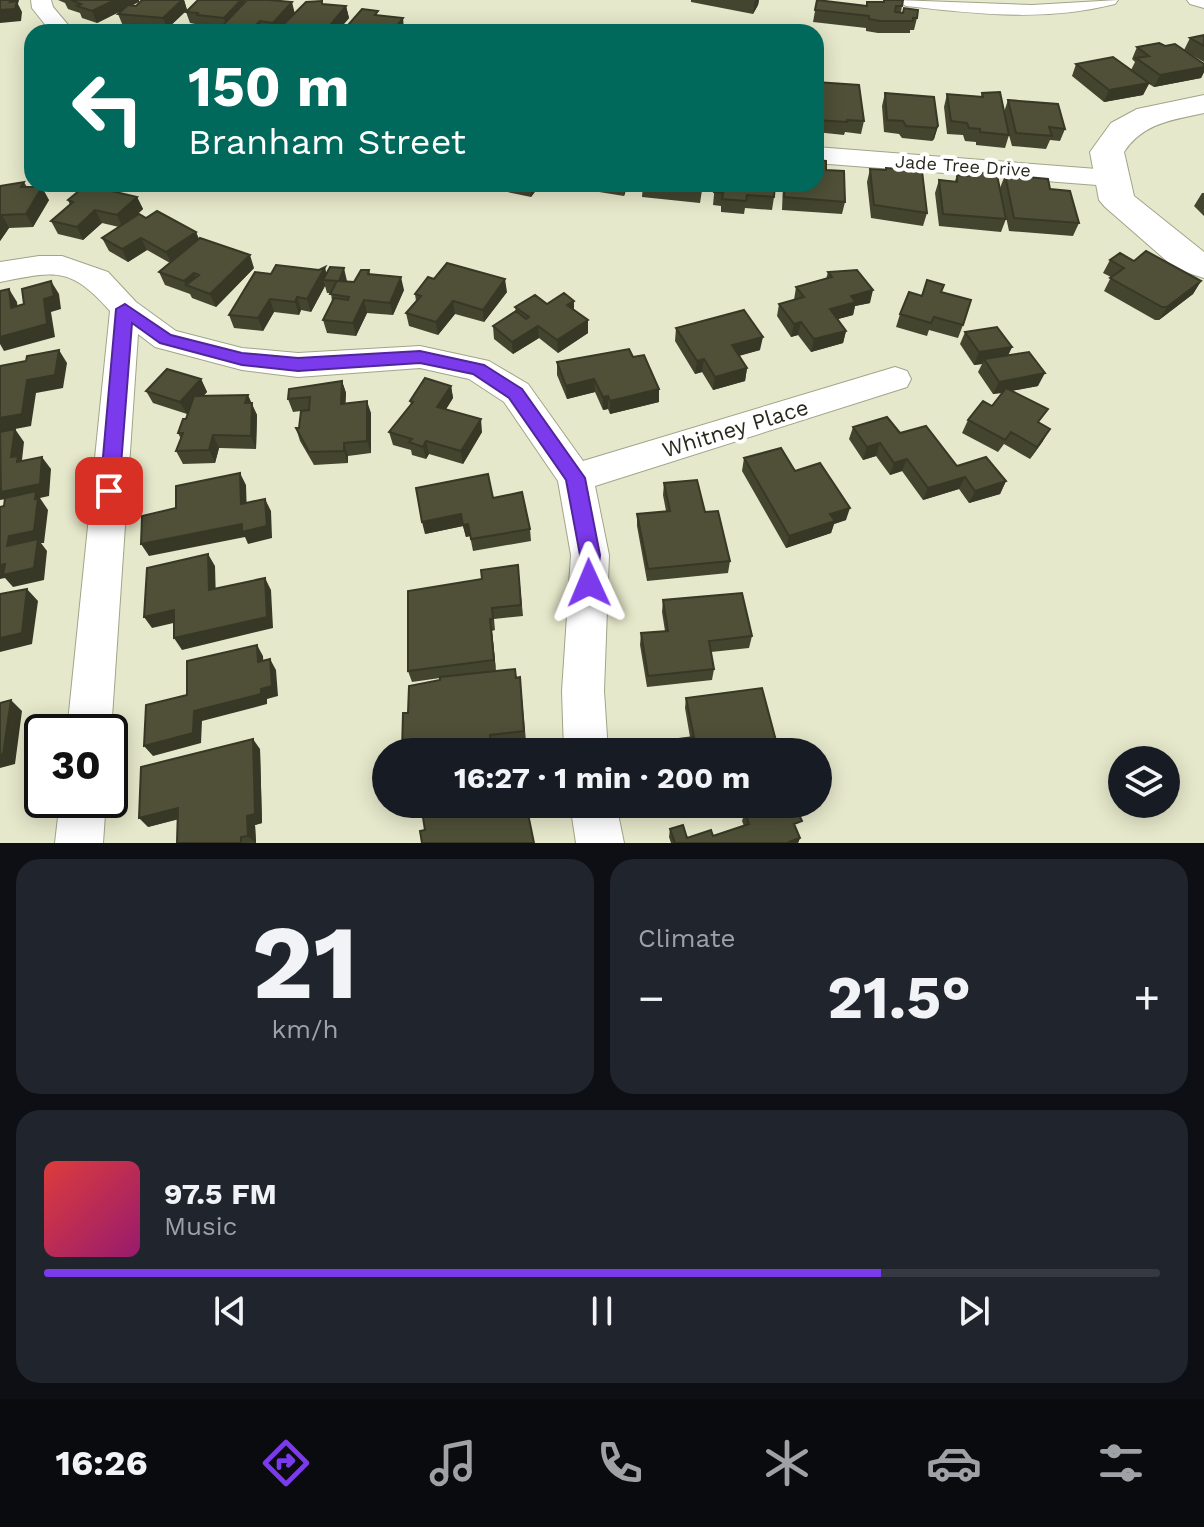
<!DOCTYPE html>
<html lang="en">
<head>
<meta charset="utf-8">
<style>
  :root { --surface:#171b24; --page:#20242c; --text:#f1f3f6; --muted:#9ea1a6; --line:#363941; --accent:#7c3aed }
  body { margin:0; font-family:"Work Sans",sans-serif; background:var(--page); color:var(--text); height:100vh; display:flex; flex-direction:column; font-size:30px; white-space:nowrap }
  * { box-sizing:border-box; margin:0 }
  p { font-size:26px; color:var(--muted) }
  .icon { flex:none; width:44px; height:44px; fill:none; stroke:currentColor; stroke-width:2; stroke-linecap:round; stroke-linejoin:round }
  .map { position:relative; height:843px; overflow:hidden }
  .details { display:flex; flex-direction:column; gap:16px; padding:16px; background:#0d0f14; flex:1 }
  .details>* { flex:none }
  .banner { position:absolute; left:24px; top:24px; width:800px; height:168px; border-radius:24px; box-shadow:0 4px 20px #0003; background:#00695c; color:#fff; overflow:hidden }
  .controls { position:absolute; left:1108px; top:746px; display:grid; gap:16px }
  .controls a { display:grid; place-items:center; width:72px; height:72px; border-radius:50%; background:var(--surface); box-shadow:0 4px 20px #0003; font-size:40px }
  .speed { position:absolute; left:24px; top:714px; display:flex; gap:16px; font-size:40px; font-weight:700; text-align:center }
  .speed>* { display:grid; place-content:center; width:104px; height:104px; border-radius:50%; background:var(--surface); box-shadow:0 4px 20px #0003; line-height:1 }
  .speed .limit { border:4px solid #111; border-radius:12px; background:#fff; color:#111 }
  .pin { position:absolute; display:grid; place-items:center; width:68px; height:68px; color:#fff; margin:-34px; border-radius:16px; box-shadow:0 4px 12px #0006 }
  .me { position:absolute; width:88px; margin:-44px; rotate:359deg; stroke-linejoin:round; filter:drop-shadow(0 0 6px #0008) }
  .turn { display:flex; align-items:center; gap:28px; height:168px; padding:0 32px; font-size:36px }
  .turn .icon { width:104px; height:104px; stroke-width:2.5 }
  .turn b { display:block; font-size:56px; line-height:68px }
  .big { font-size:60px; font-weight:700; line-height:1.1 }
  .details .widget { flex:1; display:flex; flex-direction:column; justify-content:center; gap:12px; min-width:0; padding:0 28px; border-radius:24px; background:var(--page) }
  .details .dial { align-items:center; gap:0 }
  .dial b { font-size:104px; line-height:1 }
  .song { display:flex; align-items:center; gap:24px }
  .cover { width:96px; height:96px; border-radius:12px; background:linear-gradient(135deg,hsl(0 70% 55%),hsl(320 70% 35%)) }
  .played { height:8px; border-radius:4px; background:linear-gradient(90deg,var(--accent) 75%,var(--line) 75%) }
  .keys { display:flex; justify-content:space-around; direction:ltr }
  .heat { display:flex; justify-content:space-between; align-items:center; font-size:44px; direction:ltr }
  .details .tiles { flex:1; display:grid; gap:16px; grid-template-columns:1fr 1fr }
  .widget:last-child { grid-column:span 2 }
  .trip { position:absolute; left:372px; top:738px; width:460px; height:80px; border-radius:40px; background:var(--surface); box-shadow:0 4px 20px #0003; font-weight:700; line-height:80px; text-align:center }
  .menu { display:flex; height:128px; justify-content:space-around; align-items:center; background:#090b0e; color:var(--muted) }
  .menu .icon { width:56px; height:56px }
  .menu .on { color:var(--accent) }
  .menu b { font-size:36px; color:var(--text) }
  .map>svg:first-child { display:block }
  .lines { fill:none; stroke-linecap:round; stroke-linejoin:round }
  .street-casing { stroke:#a2a489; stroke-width:2 }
  .secondary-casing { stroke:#a2a489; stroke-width:2 }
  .street { fill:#fff; fill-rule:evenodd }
  .secondary { fill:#fff; fill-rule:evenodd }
  .wall { fill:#44452f }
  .shaded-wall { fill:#373826 }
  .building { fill:#4f5037; stroke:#373826; stroke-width:2 }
  .route { fill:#7c3aed; stroke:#51269a; stroke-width:2 }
  .labels { text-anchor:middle; stroke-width:8; stroke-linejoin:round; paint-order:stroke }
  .far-street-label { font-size:18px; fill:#28281e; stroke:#fff }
  .street-label { font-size:22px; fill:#28281e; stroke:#fff }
</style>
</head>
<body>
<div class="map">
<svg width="1204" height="843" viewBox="0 0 1204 843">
  <rect width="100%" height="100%" fill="#e6e8cb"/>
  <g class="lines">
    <defs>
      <path id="street" d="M31,0H51L53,7L74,32H51L32,8Z
        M896,0L1032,5L1118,0L1115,4C1044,22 978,14 906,6Z
        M1187,0H1204V8L1190,4Z
        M816,147L1110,170L1119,172L1123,178L1119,184L1110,186L816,163Z
        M39,256H62L108,272L136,302L176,331L242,348L298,353L420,346L489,361L528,384L583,461L895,367L907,371L911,379L907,387L595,486L609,555L604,691L608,752H564L562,691L571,555L558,481L504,402L469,379L420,368L298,377L242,370L155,347L138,334L111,732H67L110,311C70,266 55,271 0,282V262Z
        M60,800H106L103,843H55Z
        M570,804H616L624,843H576Z"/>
      <path id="secondary" d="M1204,95V113C1172,120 1143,123 1124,152L1134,196L1204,252V278L1176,269L1105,207L1099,200L1090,152L1111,123L1137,109Z"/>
    </defs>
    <use href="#street" class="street-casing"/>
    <use href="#secondary" class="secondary-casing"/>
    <use href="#street" class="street"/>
    <use href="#secondary" class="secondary"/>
  </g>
  <path class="wall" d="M58,0H139L132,5L136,6L142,0H184L187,10L167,29L123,26L118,14L123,10L97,23L82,18L80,13L68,9L65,3Z
    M691,0H759L758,5L753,14L691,2Z
    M817,0L866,6L883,2V0H903L901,12L903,13L904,8L917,18L914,30H910V33H878L866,31V28L813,22Z
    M323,4L346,6L349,18L337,32H281V30L279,32H225L224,29L201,27L200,25L190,23L186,12L294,13Z
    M1204,35V62L1185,51L1204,64V72L1201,78L1154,87L1149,84L1143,95L1104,102L1072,76L1076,64L1131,70L1135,62L1132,59L1137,47L1165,46L1184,50L1190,38Z
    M816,82L864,121L861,134L845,132L844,135L816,132Z
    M885,93L938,126L934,139L932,141L902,138L899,134L884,132L882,106Z
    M982,93L1004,112L1008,100L1065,129L1060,141L1050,140L1046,149L1012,146L1009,135L1005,148L976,145V142L965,141L963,135L947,134L944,107L947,94L981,97Z
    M870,169L885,170L927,213L923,226L871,218L867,182Z
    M826,170L845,202L842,214L782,210L783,184H816Z
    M967,172L1006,219L1001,232L939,226L935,193L939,180L955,181L957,175L966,176Z
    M1005,175L1050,189L1079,223L1073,236L1009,231L1000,188Z
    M24,182L27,187L49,200L33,227L9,228L0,241V186Z
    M487,184H547L545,188L537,189L531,197L488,188Z
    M568,184H628L624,196L568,187Z
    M643,184H703L700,203L642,197Z
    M715,184L774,197L772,210L745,208L744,214L721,212V206L713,205Z
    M1202,193H1204V216L1194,206Z
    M137,197L143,209L133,218H146L196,232L199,239L254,268L216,307L192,298L190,294L165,285L159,272L170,263L147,250L128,262L109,251L102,238L119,227L102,223L83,240L58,234L51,221L70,205L68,200Z
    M1110,260L1134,261L1201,281L1193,294L1159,320H1155L1104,291L1111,277L1103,273Z
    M369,270L370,274L404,290L393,315L367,313L356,336L327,333L323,320L332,302L331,293H327L325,286L311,312L301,310L299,315L274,312L263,331L234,328L229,315L271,274H327L347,281L354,282Z
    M828,272L870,303L855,306L853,315L838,319L846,331L843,343L811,352L798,335L791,337L777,316L779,304L794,300L796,287L826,279Z
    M507,292L484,322L455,314L438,335L409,326L406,313L416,301L415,294Z
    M941,292L963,325L958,338L929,330L927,336L896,327L900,314L922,296Z
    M574,301V310L588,320V333L558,353L539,338L513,354L494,339L493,326L516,312L515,307Z
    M676,328L760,350L739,356L747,368L745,381L713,390L702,372L695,374L675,341Z
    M965,332L1012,347L1008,355L1038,386L1012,391L1040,423L1043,441L1030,459L1004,444L998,452L962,433L968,420L992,406L1003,393L993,394L978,372L982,364L974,365L960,344Z
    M633,357L659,389V402L610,414L608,409L603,410L595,392L567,399L557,375V362Z
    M201,379L207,392L203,396L251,403L257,415L256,449L219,448L215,463L183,464L176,451L181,439L178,433L188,413L187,414L153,403L146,391Z
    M342,381L346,393L345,403L371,413V453L348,456V463L314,465L300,441L296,428H299L301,411L293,412L288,399Z
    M451,386L453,398L446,409L482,432L463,464L429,454L426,459L412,455L411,450L393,445L389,432L411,405L410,401Z
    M853,427L900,433L957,466L1006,481L1000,494L969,503L959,489L923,500L902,471L890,475L876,456L863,460L849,439Z
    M744,458L795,471L846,520L834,524L831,533L786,548L742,471Z
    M664,483L705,512L730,561L728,573L647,581L637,526V514L666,511L663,495Z
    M493,498L530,529L531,541L473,551L470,536L466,537L463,526L425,534Z
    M518,565L523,616L494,619L495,630L492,631L496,671L516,677H520L526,741L493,745V752H402L408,713L440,680V678L412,682L408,671L482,579Z
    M663,600L752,636L749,648L711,652L714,669L712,680L647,687L640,645L641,633L665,631L662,612Z
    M686,698L779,752H645L646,743L690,737L685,708Z
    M260,749L262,823L255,825L256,843H177L178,819L148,827Z
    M745,812L797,830L800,838L798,843H671L669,837L670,829L687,838L713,836L744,826L742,821Z"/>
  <path class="shaded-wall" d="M11,0H19L18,4L22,12L21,21L0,23V10Z
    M115,0H139V2L97,23L92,11Z
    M182,0H184L187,10L167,29L163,18Z
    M241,0H246L226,25L224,18Z
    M755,0H759L758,5L753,14Z
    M292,2L295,14L280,28L281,30L279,32H276L273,23Z
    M346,6L349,18L337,32H329L328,28Z
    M403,18L404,29L403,32H392Z
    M260,21L263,32H243L242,28Z
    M1204,67V72L1201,78L1154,87L1160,75Z
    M1149,83L1143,95L1104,102L1109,90Z
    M938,126L934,139L932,141L936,128Z
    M530,184H537V189L531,197Z
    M624,184H628L624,196Z
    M42,187L49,200L33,227L26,214Z
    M137,197L143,209L123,228L117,215Z
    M95,210L102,223L83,240L77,227Z
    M2,215L9,228L0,241V218Z
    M196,232L201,245L172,265L166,252Z
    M141,238L147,250L128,262L122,249Z
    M250,255L254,268L216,307L210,294Z
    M325,267L328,280H323L325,286L311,312L307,299Z
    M344,268L347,281H339Z
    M194,273L199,286L186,285L190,294L184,281Z
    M401,277L404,290L393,315L390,303Z
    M505,279L507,292L484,322L483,310Z
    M51,281L59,294L61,309L51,312L55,337L4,351L0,344V337L44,299Z
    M1201,281L1193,294L1159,320L1167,307Z
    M9,289L17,302L19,320L11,308Z
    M873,290L870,303L855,306L853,315L827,322L830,309L851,296Z
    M297,297L301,310L299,315L295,302Z
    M270,299L274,312L263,331L258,318Z
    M364,300L367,313L356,336L353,323Z
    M453,301L455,314L438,335L436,322Z
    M574,301V314L567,305Z
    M588,320V333L558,353L557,340Z
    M801,322L798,335L791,337L794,324Z
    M538,326L539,338L513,354L512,342Z
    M846,331L843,343L811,352L814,339Z
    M763,337L760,350L730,358L732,345Z
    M1012,347L1006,360L984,359L982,364L974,365L979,352Z
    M59,350L67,363L63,388L36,393L31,426L15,429L24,442L22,460L28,468L11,457L0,432V418L27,380Z
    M704,359L702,372L695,374L697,361Z
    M747,368L745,381L713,390L715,377Z
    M1045,373L1038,386L993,394L999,382Z
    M201,379L207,392L187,414L180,402Z
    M594,379L595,392L567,399L566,386Z
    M342,381L346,393L345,416L341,404Z
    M451,386L453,398L440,419L437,407Z
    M659,389V402L610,414V401Z
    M248,395L257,415L256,449L251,436L245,403Z
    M608,396V409L603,410V397Z
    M367,401L371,413V453L367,441Z
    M481,419L482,432L463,464L461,451Z
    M1050,429L1043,441L1030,459L1037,447Z
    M213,435L219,448L215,463L209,450Z
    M426,441L429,454L426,459L423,447Z
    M344,443L348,456V463L344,451Z
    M880,443L876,456L863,460L867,447Z
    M42,457L51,469L49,496L40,498L48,510L44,543H41L47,551L44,580L13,587L5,578L0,579V565L7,546L6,499L0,500V486Z
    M907,459L902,471L890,475L894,463Z
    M240,473L246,485L247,516L241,504Z
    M965,477L959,489L923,500L928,488Z
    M1006,481L1000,494L969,503L975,491Z
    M265,499L271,511L272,538L248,544L245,537L149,556L141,544Z
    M850,508L846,520L834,524L831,533L786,548L789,536L830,514Z
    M461,514L468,524L470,536L466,537L463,526L425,534L422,522Z
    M208,554L215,566L216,602L209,590Z
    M265,578L271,590L273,628L182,650L174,638Z
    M27,589L38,601L32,644L0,652V638Z
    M174,610L182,621L152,628L144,617Z
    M490,619L492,631L496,671L494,660Z
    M257,645L263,656L264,673L258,662Z
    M270,659L276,670L278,696L267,699V704L202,721L201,743L153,756L144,746L194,711L261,689Z
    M11,700L22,711L15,764L0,768V755Z
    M253,739L260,749L262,823L255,825L256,843L248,836L247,816Z
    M178,808L187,817L148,827L139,818Z
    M800,838L798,843H788L789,842Z"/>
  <path class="building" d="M0,0H11L10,2L17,1L15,9L0,10Z
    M71,0H115L92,11L77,6L81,4Z
    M142,0H182L163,18L118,14L128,5L136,6Z
    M198,0H241L224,18L197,15L198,13L186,12Z
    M247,0H269L292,2L273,23L260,21L255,26L242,28L223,25Z
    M817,0L867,6V2H884V0H903L902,6H896L895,12L903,13L904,8L918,10L917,18H913V21H880L869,19V16L815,10Z
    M322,1V4L346,6L328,28H280L306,2Z
    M362,9L378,11L375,15L403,18L392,32H342Z
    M409,28L445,32H406Z
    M1204,35V46L1190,38Z
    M1159,43L1165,46L1175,44L1204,64V67L1160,75L1136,58L1149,56L1137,47Z
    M1113,57L1149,83L1109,90L1076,64Z
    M816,82L859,85L864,121L847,120V122L816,120Z
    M1000,92L1009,135L980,132V129L969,128L967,123L951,121L947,94L983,97L982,93Z
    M885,93L934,97L938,126L936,128L906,126L903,121L887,120Z
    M1008,100L1058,104L1065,129L1049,127L1052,136L1016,133Z
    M816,160L826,161V170L844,171L845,202L784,197L785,184H816Z
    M886,168L922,171L927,213L874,205L870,169L886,170Z
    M971,171L997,175L1006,219L943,214L939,180L957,182V175L968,176L967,172Z
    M1005,175L1048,179L1050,189L1070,191L1079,223L1014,218Z
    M24,182L21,187H42L26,214L2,215L0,218V186Z
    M643,184H702L701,190Z
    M715,184H775L774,197L747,195L746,201L722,199L723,193L714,192Z
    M86,185L137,197L117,215L95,210L77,227L51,221L73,202L68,200Z
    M157,211L196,232L166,252L141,238L122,249L102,238L139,214L146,218Z
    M200,238L250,255L210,294L186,285L199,275L194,273L184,281L159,272Z
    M1146,251L1201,281L1167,307H1162L1110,278L1124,268L1110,260L1120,253L1134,261Z
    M447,263L505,279L483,310L453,301L436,322L406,313L421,296L415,294L428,277L434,279Z
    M276,265L319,270L325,267L307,299L297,297L295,302L270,299L258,318L229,315L255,272L271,274Z
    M330,267L344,268L339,281L354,282L361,270H369L368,274L401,277L390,303L364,300L353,323L323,320L334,298L348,300L349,297L330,294L337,281L323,280Z
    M857,270L873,290L851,296L856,302L830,309L846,331L814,339L801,322L794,324L779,304L804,297L796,287L832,277L828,272Z
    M927,280L944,285L941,292L971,300L963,325L934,317L931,323L900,314L909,292L922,296Z
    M51,281L54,296L44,299L47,324L0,337V291L9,289L11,308L24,304L22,289Z
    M564,293L574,301L567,305L588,320L557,340L538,326L512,342L493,326L516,311L526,319L529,317L515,307L535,295L547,304Z
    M744,310L763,337L732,345L747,368L715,377L704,359L697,361L676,328Z
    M997,327L1012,347L979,352L965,332Z
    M629,349L633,357L644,355L659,389L610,401L608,396L603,397L594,379L566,386L557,362Z
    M59,350L55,375L27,380L22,414L0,418V366L26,361L27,356Z
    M1029,352L1045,373L999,382L984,359Z
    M167,369L201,379L180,402L146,391Z
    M425,378L451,386L437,407L481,419L461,451L426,441L423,447L409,442L412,439L389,432L413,402L410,401Z
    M342,381L341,404L367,401V441L344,443V451L309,452L296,428H299L301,411L309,410L310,397L288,399L289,389Z
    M1006,388L1048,409L1038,422L1050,429L1037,447L1011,432L1005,440L968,420L983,401L992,406Z
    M248,395L245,403H252L251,436L213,435L209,450L176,451L183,433H178L183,419H186L194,396Z
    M887,417L900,433L926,426L957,466L986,457L1006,481L975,491L965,477L928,488L907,459L894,463L880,443L867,447L853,427Z
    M15,429L11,457L18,456L17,462L42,457L40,484L1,492L0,432Z
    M781,448L795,471L820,463L850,508L830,514L835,521L789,536L744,458Z
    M240,473L241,504L265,499L267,526L242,532V524L141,544L142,516L176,508V486Z
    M488,474L493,498L522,492L530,529L471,539L468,524L463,525L461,514L422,522L416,488Z
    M697,480L705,512L718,511L730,561L648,569L637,514L670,511L664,483Z
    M36,491L35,499L38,498L34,531L9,536L7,546L38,539L34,568L3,575L5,564L0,565V507L4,506L5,498Z
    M208,554L209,590L265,578L267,617L174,638V610L144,617L147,568Z
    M518,565L521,605L492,608L493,619H490L494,660L408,671V591L482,579L481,570Z
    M27,589L22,633L0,638V594Z
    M742,593L752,636L709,641L714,669L648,676L641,633L668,631L663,600Z
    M257,645L258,662L270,659L272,686L261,689V694L194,711L193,733L144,746L146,705L187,695V661Z
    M515,669L516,678L520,677L524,731L490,735L491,747L481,749V752H402L403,713H408L409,686L440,680V677Z
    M762,688L779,752H647L646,743L694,737L686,698Z
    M11,700L3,754L0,755V703Z
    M253,739L255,814L247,816L248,836L241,837V843H177L178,808L139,818L141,767Z
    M423,804H526L534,843H422L420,831L425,830L421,805Z
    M768,804H794L802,821L794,824L800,838L789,842V843H675L670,829L683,825L687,838L711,830L713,836L749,824L745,812Z"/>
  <path class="route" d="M125,304L171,335L242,353L298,358L420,351L484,365L522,389L585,478L600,555L596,589L589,592L581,589L578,583L580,555L566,480L509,398L473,374L420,363L298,371L242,365L160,343L132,323L119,491L116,496H102L100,491L116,309Z"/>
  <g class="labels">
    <g class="far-street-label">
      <text transform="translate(963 166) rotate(4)" y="6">Jade Tree Drive</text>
    </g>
    <g class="street-label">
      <text transform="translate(735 428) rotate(-17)" y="8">Whitney Place</text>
    </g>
  </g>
</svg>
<div class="controls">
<a><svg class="icon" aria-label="layers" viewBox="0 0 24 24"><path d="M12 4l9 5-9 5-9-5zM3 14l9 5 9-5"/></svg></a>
</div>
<div class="speed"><div class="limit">30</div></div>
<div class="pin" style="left:109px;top:491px;background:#d93025"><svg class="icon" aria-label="arrive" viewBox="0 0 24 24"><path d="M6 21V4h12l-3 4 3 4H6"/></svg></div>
<svg class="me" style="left:589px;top:583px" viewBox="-20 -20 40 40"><path d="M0-17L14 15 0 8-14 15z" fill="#7c3aed" stroke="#fff" stroke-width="4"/></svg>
<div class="trip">16:27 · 1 min · 200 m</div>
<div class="banner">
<div class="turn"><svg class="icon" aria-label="left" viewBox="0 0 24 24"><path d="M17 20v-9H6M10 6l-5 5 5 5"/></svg><div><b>150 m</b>Branham Street</div></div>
</div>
</div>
<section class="details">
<div class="tiles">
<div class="widget dial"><b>21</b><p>km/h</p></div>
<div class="widget"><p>Climate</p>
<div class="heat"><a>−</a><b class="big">21.5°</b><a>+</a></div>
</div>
<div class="widget">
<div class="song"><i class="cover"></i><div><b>97.5 FM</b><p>Music</p></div></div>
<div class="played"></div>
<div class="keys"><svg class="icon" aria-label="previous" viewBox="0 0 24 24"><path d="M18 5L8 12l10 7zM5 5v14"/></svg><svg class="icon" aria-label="pause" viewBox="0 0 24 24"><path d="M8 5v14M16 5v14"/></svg><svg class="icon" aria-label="next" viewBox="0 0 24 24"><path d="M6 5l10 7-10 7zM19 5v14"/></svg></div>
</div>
</div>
</section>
<nav class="menu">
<b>16:26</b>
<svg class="icon on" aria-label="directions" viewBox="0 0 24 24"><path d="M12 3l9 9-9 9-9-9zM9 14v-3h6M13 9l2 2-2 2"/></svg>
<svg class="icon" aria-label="music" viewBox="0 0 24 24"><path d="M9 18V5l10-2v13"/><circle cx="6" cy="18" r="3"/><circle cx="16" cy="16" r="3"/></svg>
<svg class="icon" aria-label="phone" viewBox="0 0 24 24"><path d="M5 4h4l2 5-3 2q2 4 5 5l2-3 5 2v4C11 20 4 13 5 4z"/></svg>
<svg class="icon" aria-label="climate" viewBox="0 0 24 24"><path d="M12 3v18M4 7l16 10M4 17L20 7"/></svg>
<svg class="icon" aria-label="car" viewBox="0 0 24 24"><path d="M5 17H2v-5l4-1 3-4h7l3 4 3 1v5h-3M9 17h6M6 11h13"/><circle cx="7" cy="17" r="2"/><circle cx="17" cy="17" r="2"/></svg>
<svg class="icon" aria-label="filters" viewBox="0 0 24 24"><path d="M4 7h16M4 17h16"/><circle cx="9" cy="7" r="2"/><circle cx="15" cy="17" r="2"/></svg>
</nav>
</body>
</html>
